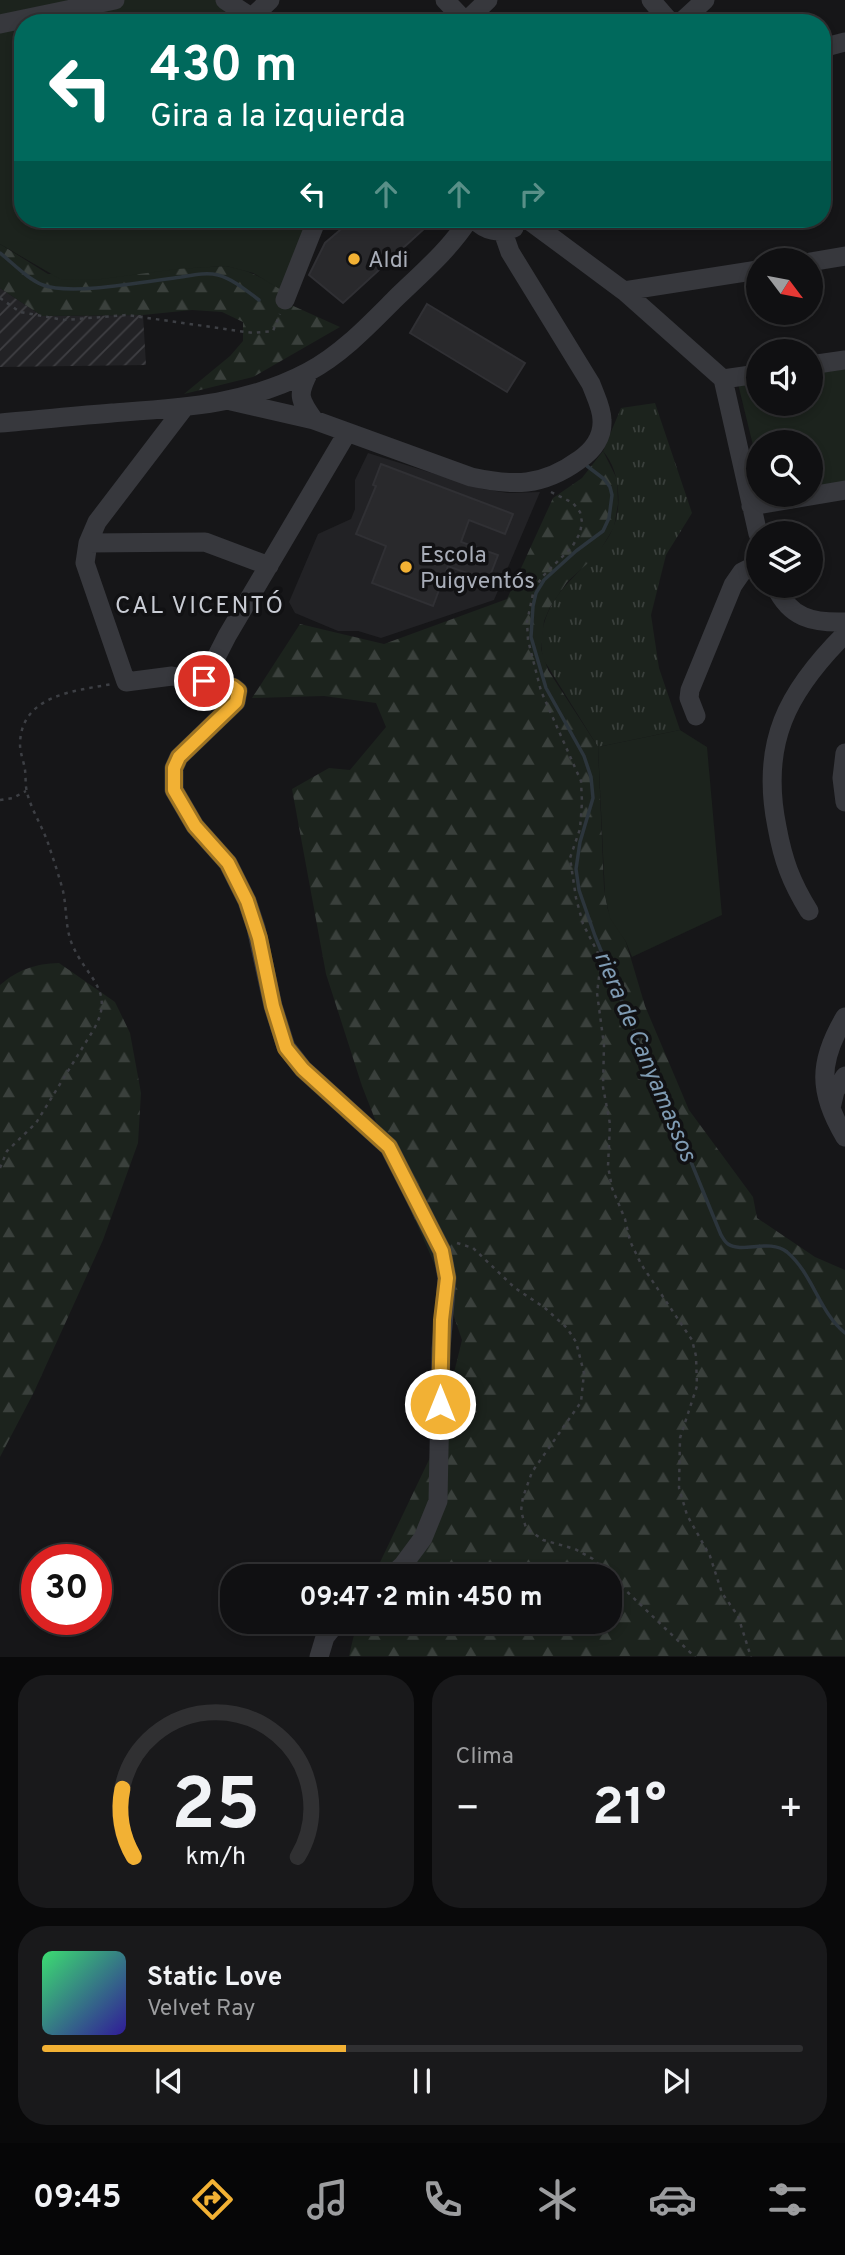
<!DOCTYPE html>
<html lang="es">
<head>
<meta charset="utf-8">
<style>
  :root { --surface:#101012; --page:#19191b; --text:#f1f3f6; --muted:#9c9d9f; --line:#303032; --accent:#f2b134 }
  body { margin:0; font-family:Overpass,sans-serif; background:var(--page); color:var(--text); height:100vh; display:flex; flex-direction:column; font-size:26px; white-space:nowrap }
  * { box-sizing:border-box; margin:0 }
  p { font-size:23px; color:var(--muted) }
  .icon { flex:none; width:38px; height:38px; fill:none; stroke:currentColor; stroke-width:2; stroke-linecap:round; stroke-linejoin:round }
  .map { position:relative; height:1657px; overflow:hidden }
  .panel { display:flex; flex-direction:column; gap:18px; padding:18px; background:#09090a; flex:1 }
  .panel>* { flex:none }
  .guide { position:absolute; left:14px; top:14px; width:817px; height:214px; border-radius:28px; box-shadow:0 4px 10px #0003,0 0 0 2px var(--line); background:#00695c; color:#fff; overflow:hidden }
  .needle { width:46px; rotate:122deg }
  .fabs { position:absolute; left:746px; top:248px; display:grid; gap:14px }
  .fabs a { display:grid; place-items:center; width:77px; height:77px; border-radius:50%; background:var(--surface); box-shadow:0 4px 10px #0003,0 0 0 2px var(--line); font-size:35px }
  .speed { position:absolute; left:21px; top:1544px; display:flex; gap:14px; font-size:35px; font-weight:700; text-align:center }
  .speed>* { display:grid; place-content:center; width:91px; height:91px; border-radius:50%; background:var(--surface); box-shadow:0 4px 10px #0003,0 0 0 2px var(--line); line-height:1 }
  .speed .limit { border:10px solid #d22; background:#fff; color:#111 }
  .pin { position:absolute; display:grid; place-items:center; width:60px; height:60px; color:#fff; margin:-30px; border:4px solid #fff; border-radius:50%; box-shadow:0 2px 7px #0007 }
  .me { position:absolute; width:77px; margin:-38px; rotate:0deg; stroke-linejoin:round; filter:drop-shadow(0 0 5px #0008) }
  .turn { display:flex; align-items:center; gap:24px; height:147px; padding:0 21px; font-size:32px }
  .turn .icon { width:91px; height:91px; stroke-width:2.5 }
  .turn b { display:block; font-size:49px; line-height:60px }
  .lanes { display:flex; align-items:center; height:66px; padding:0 21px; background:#0003; justify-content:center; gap:35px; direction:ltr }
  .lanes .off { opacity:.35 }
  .big { font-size:52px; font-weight:700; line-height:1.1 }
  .panel .card { flex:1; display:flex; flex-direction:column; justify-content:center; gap:10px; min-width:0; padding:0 24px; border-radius:28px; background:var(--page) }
  .panel .dial { align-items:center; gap:0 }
  .dial svg { height:182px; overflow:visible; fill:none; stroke:var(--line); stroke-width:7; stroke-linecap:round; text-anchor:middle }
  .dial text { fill:var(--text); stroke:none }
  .song { display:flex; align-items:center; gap:21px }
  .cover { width:84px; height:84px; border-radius:10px; background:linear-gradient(135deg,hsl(140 70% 55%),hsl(250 70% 35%)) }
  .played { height:7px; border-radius:4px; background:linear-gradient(90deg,var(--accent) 40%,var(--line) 40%) }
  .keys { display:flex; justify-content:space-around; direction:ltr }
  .heat { display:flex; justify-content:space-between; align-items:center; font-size:38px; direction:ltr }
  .panel .tiles { flex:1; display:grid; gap:18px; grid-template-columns:1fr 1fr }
  .card:last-child { grid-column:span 2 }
  .trip { position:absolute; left:220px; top:1564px; width:402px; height:70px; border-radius:28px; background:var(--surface); box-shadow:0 4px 10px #0003,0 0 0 2px var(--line); font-weight:700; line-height:70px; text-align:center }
  .dock { display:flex; height:112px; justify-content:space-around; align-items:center; background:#060607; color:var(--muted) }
  .dock .icon { width:49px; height:49px }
  .dock .active { color:var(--accent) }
  .dock b { font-size:32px; color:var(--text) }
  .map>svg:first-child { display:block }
  .built { fill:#222225 }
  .industrial { fill:url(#industrial-furrows) }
  .grass { fill:url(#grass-tufts) }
  .forest { fill:url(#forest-firs) }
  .green { fill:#1c231d }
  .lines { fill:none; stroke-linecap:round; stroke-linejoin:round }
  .stream { stroke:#2c353c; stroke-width:3.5 }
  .building { fill:#29292c; stroke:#303034; stroke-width:2 }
  .path { stroke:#3d3f44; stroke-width:2.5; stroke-dasharray:3.5 5; stroke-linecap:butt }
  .minor { stroke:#37383d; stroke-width:19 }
  .route-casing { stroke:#9d7322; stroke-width:18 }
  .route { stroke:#f2b134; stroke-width:12 }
  .poi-dot { fill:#f2b134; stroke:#111113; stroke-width:2.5 }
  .labels { text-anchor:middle; stroke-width:7; stroke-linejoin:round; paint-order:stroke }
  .poi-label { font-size:23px; fill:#a8adb8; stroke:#111113; text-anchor:start }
  .neighbourhood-label { font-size:24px; letter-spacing:2px; fill:#c9ccd4; stroke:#111113 }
  .water-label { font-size:24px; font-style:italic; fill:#7f9bb3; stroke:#111113 }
</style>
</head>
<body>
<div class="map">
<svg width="845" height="1657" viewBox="0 0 845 1657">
  <defs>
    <pattern id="industrial-furrows" width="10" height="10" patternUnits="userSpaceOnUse" patternTransform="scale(1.75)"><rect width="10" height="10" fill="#222225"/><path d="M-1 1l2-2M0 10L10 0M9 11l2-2" fill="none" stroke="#3f3f43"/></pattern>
    <pattern id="grass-tufts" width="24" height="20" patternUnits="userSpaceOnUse" patternTransform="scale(1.75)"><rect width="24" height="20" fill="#1c231d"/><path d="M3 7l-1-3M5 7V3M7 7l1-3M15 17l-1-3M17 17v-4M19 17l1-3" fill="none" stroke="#3a403c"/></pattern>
    <pattern id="forest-firs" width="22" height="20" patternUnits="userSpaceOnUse" patternTransform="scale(1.75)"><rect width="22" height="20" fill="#1c231d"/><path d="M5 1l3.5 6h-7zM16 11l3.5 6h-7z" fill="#3a403c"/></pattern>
  </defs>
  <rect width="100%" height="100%" fill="#161618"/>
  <path class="built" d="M368,453L483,489L508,493L540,492L494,600L381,638L358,631H338L295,613L289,602L318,534L351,519L355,509V480Z"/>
  <path class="industrial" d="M0,288L42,316L143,315L146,365L0,367Z"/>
  <path class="grass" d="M655,403L692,513L666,555L651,615L659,668L680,730L598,747L545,662C541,653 541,646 542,636C549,570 625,562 618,491C617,476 613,463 603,451L621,408Z"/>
  <path class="forest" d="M0,244L48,274L226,266C249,270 264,278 283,291L280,300L340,327L253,377L184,394L230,356L243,341V322L222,312L192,310L143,315L42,316L0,288Z
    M603,451L617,479L618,504L614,527L598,554L567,582L550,607L544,621L541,649L548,670L598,747L604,888L608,910L626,942L645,1006L689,1110L753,1197L757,1218L815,1257L845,1270V1656H349L357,1622H611V1577H373L437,1443L462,1340L442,1281L408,1204L362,1086L326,974L292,789L329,768L350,770L386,727L376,703L324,696L252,698L300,624L384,644L507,599L553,498L582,478Z
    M59,963L115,1002L130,1033L141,1093L138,1143L103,1240L34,1392L0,1457V985C19,969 35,964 59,963Z"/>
  <path class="green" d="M0,0H217L237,23H23V219H311L283,291L253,273L226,266L177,269L94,280L60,279L0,244Z
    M845,369V482L810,486V443H758V466L738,384L758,381V404H810V374Z
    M680,730L707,747L722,915L632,957L626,942L610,918L605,896L598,747Z"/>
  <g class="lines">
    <path class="stream" d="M0,253C13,263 27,279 43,285C71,296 149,281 181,277C193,275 206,272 218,275C233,279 247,291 259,300
      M587,466L604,479L610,487L612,495L609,518L603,531L576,551L544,580L536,593L533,606L531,637L546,688L584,756L591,777L593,798L580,842L576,869L579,890L595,936L637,1038L643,1062L664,1096L721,1235C723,1238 725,1242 728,1244C743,1254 769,1238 787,1252C813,1274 819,1312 845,1333"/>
  </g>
  <path class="building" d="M353,219H426L427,226L343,303L309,275L325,243Z
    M427,304L525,363L507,392L410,333Z
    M381,464L513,514L505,534L469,520L461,542L498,555L488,581L448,566L433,606L372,583L386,546L356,534L376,486L373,485Z"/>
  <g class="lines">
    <path class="path" d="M0,298L20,312L64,320L127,315L253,333L273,331L280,314
      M551,492L573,503L580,512L582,522L580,533L572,547L543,576L534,589L527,622L528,640L541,691L581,781L582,802L580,829L570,858L576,898L583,924L598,953L600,969L597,993L604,1045L603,1087L610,1124L608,1166L612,1188L625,1219L630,1241L641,1264L692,1340L696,1356L697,1386L680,1438L679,1488L687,1515L710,1556L722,1593L738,1616L751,1657
      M0,800L13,798L26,791
      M0,1168L7,1151L36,1123L94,1029C116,990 86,978 72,944C65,927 67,909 63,891C59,876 54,861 49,846C43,827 31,810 27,792C25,785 26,777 25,770C24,762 20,753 20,744C21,695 74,691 112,684
      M457,1243L473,1248L515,1288L545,1308L567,1328L576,1342L584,1373L581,1402L532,1472L523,1497L521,1511L526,1528L543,1540L575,1549L593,1559L695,1657"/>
    <path class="minor" d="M225,0L260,23
      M445,0L467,23
      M651,0L671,23
      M252,17L270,0
      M464,23L488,0
      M680,23L705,0
      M0,24L115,0
      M822,48L845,42
      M474,219C485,231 499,234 514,228
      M527,219L624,291L723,379L758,534
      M810,262L845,256
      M624,291L758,270
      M285,300L317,219
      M810,365L845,360
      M309,372C297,395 299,399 314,420
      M723,379L758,374
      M231,401L314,420L471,477C513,486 542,487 579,460C592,451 603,438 602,420C602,408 595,395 591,384L510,252L503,232
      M184,408L97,522L88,543L85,563L126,682L172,676L233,687L238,691L236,702L179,757L174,768V790L195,826L228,863L247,901L256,928L273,1006L286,1047L303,1069L389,1147L442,1251L447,1278L441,1349L438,1501L423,1538L403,1565L390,1577
      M0,423C37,420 74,416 112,413C180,408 246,405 308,372C342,354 370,324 397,297C423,272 450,249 469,219
      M751,506L845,490
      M88,543L205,542L269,566
      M775,586C790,618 812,623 845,622
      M204,681L227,636L347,433
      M696,716L689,698L690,690L733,585L742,572L758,564
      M845,753L842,778L845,802
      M809,911C791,882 783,860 777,827C760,743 787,692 845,634
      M845,1017C818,1062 818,1092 845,1137
      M831,1108L835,1091L845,1076
      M319,1657L325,1637L337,1622"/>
  </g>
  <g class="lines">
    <defs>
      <path id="route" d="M204,681L233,687L238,691L236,702L179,757L174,768V790L195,826L228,863L247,901L259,938L273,1006L286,1048L303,1069L389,1147L442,1251L447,1278L442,1320L440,1404"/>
    </defs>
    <use href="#route" class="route-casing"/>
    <use href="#route" class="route"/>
  </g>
  <g class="poi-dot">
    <circle cx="354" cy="259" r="7"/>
    <circle cx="406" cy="567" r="7"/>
  </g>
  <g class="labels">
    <g class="poi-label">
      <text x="368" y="267">Aldi</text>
      <text x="420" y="562">Escola<tspan x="420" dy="26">Puigventós</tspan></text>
    </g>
    <g class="neighbourhood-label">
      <text x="200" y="613">CAL VICENTÓ</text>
    </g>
    <g class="water-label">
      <text transform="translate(646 1056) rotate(67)" y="8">riera de Canyamassos</text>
    </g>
  </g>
</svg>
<div class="fabs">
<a><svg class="needle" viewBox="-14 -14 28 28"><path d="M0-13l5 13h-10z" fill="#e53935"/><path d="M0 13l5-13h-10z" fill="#9c9d9f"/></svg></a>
<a><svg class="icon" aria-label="sound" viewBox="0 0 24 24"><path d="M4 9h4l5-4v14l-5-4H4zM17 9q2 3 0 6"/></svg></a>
<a><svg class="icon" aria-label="search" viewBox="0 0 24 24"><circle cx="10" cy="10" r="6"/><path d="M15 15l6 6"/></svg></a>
<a><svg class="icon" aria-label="layers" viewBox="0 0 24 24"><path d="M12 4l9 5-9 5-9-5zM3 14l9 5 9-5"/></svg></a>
</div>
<div class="speed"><div class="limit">30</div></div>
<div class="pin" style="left:204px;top:681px;background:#d93025"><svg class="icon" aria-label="arrive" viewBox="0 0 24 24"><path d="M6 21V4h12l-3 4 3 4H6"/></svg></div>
<svg class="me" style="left:440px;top:1404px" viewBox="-20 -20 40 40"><circle r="17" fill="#f2b134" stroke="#fff" stroke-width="3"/><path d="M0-11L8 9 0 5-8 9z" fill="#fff"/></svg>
<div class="trip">09:47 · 2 min · 450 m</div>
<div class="guide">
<div class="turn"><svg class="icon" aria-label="left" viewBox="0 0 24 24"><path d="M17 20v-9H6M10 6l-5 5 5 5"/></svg><div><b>430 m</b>Gira a la izquierda</div></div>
<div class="lanes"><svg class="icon" aria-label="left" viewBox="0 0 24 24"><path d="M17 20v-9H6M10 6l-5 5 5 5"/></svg><svg class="icon off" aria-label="ahead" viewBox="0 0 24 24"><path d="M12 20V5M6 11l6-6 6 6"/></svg><svg class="icon off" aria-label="ahead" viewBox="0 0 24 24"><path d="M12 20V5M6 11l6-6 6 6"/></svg><svg class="icon off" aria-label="right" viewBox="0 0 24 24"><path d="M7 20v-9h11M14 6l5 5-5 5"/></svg></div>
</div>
</div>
<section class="panel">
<div class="tiles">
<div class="card dial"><svg viewBox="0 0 100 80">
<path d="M14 69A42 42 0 1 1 86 69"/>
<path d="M14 69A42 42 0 0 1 9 39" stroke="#f2b134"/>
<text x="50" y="56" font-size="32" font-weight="700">25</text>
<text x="50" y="72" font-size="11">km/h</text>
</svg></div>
<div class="card"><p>Clima</p>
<div class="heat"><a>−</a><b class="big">21°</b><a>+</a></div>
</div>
<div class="card">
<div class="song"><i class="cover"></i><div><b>Static Love</b><p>Velvet Ray</p></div></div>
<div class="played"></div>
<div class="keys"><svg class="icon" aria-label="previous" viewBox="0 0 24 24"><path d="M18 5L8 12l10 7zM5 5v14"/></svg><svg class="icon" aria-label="pause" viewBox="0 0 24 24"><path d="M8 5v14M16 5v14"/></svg><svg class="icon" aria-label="next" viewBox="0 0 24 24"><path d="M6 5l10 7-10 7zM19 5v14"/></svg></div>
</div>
</div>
</section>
<nav class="dock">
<b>09:45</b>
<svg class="icon active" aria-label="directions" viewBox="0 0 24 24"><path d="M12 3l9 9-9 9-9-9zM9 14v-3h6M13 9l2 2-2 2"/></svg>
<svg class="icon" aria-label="music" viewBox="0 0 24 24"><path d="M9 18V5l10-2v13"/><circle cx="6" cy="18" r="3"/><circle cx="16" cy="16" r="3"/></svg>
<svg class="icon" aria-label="phone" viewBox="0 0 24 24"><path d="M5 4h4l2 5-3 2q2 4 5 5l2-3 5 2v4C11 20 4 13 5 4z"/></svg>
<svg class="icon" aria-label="climate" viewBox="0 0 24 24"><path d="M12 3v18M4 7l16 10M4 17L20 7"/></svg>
<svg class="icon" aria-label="car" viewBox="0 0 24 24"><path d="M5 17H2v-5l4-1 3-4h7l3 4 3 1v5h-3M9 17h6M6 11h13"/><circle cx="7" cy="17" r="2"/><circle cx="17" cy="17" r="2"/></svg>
<svg class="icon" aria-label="filters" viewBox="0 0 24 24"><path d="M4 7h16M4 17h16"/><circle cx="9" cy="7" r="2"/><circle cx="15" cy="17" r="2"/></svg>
</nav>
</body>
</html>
